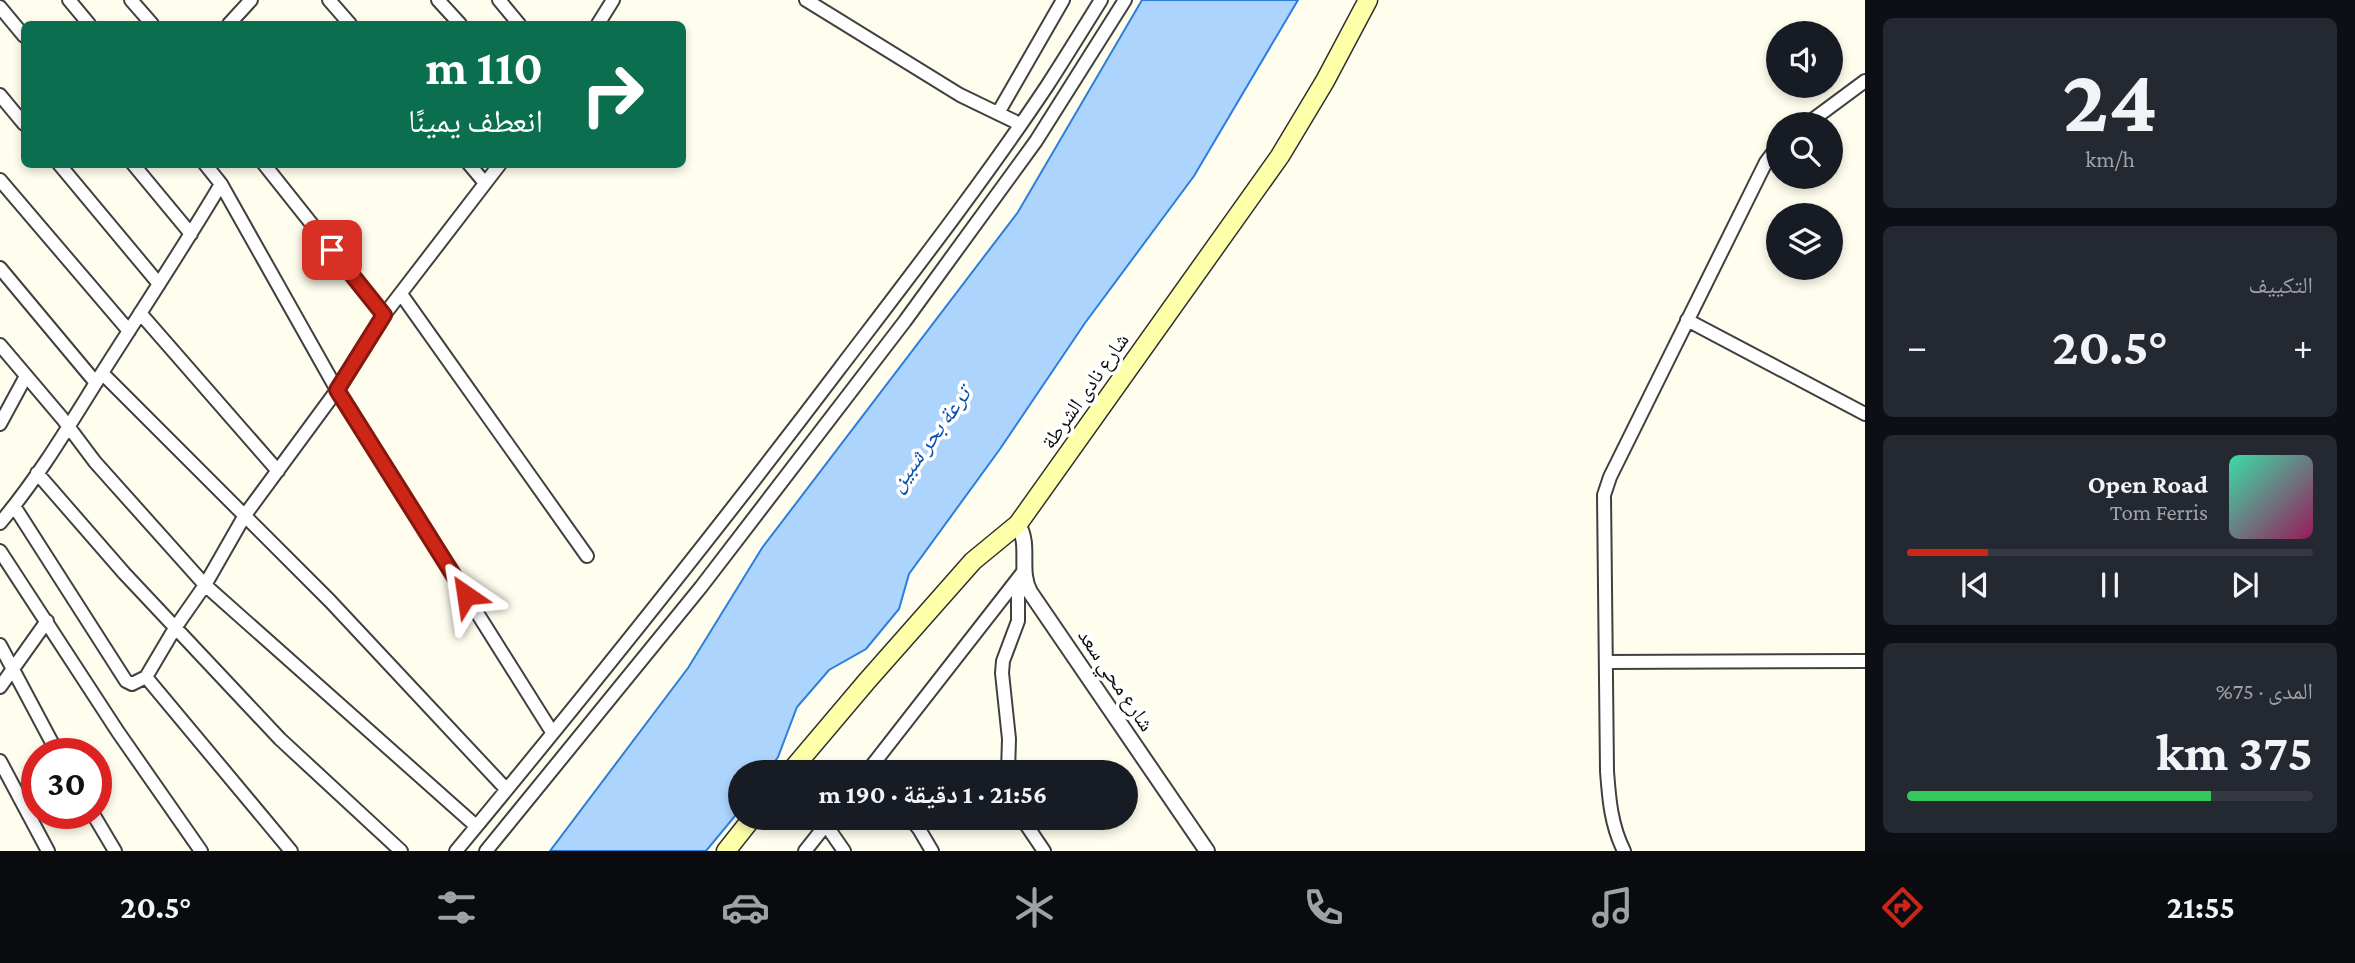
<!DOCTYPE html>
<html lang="ar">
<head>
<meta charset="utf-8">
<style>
  :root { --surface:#171b24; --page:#242831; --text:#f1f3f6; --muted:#9ea1a6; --line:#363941; --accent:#cd2516 }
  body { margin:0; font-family:"Crimson Pro","Noto Naskh Arabic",serif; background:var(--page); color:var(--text); direction:rtl; height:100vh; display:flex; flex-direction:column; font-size:26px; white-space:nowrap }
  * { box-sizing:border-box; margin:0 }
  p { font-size:23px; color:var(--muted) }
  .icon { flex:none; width:38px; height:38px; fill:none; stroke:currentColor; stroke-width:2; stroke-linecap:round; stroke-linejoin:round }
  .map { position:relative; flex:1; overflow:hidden; direction:ltr }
  .sheet { display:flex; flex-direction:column; gap:18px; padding:18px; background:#0d0f14; width:490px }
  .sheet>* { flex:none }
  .top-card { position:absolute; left:21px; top:21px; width:665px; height:147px; border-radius:10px; box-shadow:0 4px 10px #0003; direction:rtl; background:#0b6e4f; color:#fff; overflow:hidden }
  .tools { position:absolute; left:1766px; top:21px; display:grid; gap:14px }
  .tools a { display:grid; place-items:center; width:77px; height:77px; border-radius:50%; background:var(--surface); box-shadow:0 4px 10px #0003; font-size:35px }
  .speed { position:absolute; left:21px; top:738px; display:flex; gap:14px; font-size:35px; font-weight:700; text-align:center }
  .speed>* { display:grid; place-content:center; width:91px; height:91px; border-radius:50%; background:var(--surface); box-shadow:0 4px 10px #0003; line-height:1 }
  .speed .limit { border:10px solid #d22; background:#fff; color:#111 }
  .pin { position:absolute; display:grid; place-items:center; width:60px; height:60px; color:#fff; margin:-30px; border-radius:14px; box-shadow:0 4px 10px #0006 }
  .me { position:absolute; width:77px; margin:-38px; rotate:328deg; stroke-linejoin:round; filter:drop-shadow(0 0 5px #0008) }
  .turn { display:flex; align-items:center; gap:24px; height:147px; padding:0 28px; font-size:32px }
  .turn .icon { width:91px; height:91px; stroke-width:2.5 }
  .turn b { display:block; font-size:49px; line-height:60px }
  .big { font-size:52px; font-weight:700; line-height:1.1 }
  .sheet .card { flex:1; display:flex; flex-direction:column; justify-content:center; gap:10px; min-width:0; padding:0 24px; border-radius:10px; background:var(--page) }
  .sheet .dial { align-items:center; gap:0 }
  .dial b { font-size:91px; line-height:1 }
  .song { display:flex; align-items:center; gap:21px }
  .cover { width:84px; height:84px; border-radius:10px; background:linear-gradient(135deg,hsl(160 70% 55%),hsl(330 70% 35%)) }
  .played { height:7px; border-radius:4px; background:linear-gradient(90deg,var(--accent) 20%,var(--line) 20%) }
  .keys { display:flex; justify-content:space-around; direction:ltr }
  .heat { display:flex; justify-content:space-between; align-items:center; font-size:38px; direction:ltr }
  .charge { height:10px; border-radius:5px; background:linear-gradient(90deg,#34c759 75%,var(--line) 0) }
  .trip { position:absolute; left:728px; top:760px; width:410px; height:70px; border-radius:35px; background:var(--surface); box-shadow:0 4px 10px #0003; font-weight:700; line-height:70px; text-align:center; direction:rtl }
  .menu { display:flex; height:112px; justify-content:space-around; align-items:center; background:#090b0e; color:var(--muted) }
  .menu .icon { width:49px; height:49px }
  .menu .selected { color:var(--accent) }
  .menu b { font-size:32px; color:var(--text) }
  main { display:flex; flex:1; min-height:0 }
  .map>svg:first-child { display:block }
  .water { fill:#acd4fd; stroke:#2b7edc; stroke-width:2 }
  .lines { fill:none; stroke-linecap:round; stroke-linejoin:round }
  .minor-casing { stroke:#404040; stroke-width:16 }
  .tertiary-casing { stroke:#404040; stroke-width:18 }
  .secondary-casing { stroke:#2f2f2f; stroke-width:21 }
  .minor { stroke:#fff; stroke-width:12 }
  .tertiary { stroke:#fff; stroke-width:14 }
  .secondary { stroke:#fdffa9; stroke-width:18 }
  .route-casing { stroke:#85180e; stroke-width:18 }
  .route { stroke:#cd2516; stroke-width:12 }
  .labels { text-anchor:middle; stroke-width:7; stroke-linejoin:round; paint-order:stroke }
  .street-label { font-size:21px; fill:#0d0d0d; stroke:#fff }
  .water-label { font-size:23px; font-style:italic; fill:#0950ad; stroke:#fff }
</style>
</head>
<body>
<main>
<section class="sheet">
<div class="card dial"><b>24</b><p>km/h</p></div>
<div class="card"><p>التكييف</p>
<div class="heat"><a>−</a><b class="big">20.5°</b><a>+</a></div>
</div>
<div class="card">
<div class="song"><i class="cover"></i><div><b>Open Road</b><p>Tom Ferris</p></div></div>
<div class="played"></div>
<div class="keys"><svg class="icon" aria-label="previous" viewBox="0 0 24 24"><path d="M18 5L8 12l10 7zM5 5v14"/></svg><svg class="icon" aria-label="pause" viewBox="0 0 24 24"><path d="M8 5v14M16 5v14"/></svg><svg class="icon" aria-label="next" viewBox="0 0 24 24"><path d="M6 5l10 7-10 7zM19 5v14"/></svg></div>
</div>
<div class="card"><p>المدى · 75%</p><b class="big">375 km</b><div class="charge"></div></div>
</section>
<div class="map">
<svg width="1865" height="851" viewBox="0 0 1865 851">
  <rect width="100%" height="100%" fill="#fffeee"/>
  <path class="water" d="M1142,0H1298L1194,176L1085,323L1000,449L909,574L899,609L866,649L829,670L797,707L778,757L767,772H740V810L706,851H550L688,668L762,548L1018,212Z"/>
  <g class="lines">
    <defs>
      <path id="minor" d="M69,0L89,24
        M131,0L152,24
        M329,0L350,24
        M438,0L460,24
        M499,0L519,24
        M806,0L960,95L1020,124
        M0,7L24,36
        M229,24L251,0
        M598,24L613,0
        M0,95L24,124
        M998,113L1063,0
        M1807,124L1865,81
        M59,164L159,284
        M133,164L191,234
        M205,164L221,184L337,390L552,732
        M264,164L384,315
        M469,164L485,183
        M0,180L129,331
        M0,268L96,383
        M401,294L587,556
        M140,313L278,471
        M1687,320L1865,414
        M0,345L62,418L95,462L205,585L476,826
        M102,373L330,601L506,789
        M0,424L26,376
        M37,473L124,573L280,739L401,851
        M14,506L126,681L132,684L146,677L291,851
        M0,523C39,477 70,424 102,373C142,310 183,248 221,184
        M0,551L118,732L201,851
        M0,645L58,754
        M1606,662L1865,661
        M146,677L175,628L205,585L245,515L337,390L384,315L500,164
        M0,687L47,621
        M0,761L48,851
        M867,772L1023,572
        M1008,772L1009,739L1002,673L1003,661L1018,621V596L1022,576
        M93,814L115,851
        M909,817L919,829L932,851
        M1021,817L1044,851
        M826,825L844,851
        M456,851C587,693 716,532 840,368C910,276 983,182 1047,86C1065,58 1083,29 1101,0
        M486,851L701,587L905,321L1036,141L1125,0
        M805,851L832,817
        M1624,851C1611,825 1609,799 1607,771L1604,495L1610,477L1766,162L1778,146"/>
      <path id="tertiary" d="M1018,524C1031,546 1018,570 1030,592L1207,851"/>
      <path id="secondary" d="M790,772L867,681L973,561L1018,524L1280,156L1325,81L1368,0
        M726,851L753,817"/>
    </defs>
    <use href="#minor" class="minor-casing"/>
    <use href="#tertiary" class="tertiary-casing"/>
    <use href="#secondary" class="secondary-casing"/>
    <use href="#minor" class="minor"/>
    <use href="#tertiary" class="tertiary"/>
    <use href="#secondary" class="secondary"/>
  </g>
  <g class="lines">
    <defs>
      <path id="route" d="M332,250L384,315L337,390L466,595"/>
    </defs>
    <use href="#route" class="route-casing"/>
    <use href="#route" class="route"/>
  </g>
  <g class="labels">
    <g class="street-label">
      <text transform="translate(1085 391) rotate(-55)" y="7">شارع نادى الشرطة</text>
      <text transform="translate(1116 680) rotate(56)" y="7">شارع محي سعد</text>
    </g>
    <g class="water-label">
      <text transform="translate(929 439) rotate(-54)" y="8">ترعة بحر شبين</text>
    </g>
  </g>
</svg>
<div class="tools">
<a><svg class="icon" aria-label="sound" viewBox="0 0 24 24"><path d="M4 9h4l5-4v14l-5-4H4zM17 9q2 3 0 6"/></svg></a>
<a><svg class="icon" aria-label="search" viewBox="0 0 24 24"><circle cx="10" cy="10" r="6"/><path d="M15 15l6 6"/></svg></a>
<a><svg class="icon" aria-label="layers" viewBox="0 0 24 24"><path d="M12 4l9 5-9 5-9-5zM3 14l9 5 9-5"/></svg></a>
</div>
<div class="speed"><div class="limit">30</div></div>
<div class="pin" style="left:332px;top:250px;background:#d93025"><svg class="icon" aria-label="arrive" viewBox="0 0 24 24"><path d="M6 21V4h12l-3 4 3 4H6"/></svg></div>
<svg class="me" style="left:466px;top:595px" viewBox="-20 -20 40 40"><path d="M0-17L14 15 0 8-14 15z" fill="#cd2516" stroke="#fff" stroke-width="4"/></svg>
<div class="trip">21:56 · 1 دقيقة · 190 m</div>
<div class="top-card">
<div class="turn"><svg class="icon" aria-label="right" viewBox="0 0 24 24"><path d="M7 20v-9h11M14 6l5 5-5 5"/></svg><div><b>110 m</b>انعطف يمينًا</div></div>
</div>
</div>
</main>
<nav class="menu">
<b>21:55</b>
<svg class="icon selected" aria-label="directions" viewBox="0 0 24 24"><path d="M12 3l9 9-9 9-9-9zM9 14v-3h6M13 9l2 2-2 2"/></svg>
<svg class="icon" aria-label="music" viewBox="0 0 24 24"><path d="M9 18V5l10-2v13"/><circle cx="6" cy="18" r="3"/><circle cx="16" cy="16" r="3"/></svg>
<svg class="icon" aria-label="phone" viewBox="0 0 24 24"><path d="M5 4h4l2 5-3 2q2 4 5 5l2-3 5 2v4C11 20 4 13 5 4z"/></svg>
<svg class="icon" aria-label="climate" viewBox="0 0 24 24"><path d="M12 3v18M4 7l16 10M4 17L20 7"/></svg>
<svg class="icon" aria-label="car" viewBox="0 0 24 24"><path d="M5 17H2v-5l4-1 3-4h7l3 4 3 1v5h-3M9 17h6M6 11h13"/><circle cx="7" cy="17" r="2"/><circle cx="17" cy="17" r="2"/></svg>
<svg class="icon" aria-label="filters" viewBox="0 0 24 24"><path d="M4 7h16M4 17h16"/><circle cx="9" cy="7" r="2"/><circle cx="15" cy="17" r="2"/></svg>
<b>20.5°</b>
</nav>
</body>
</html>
